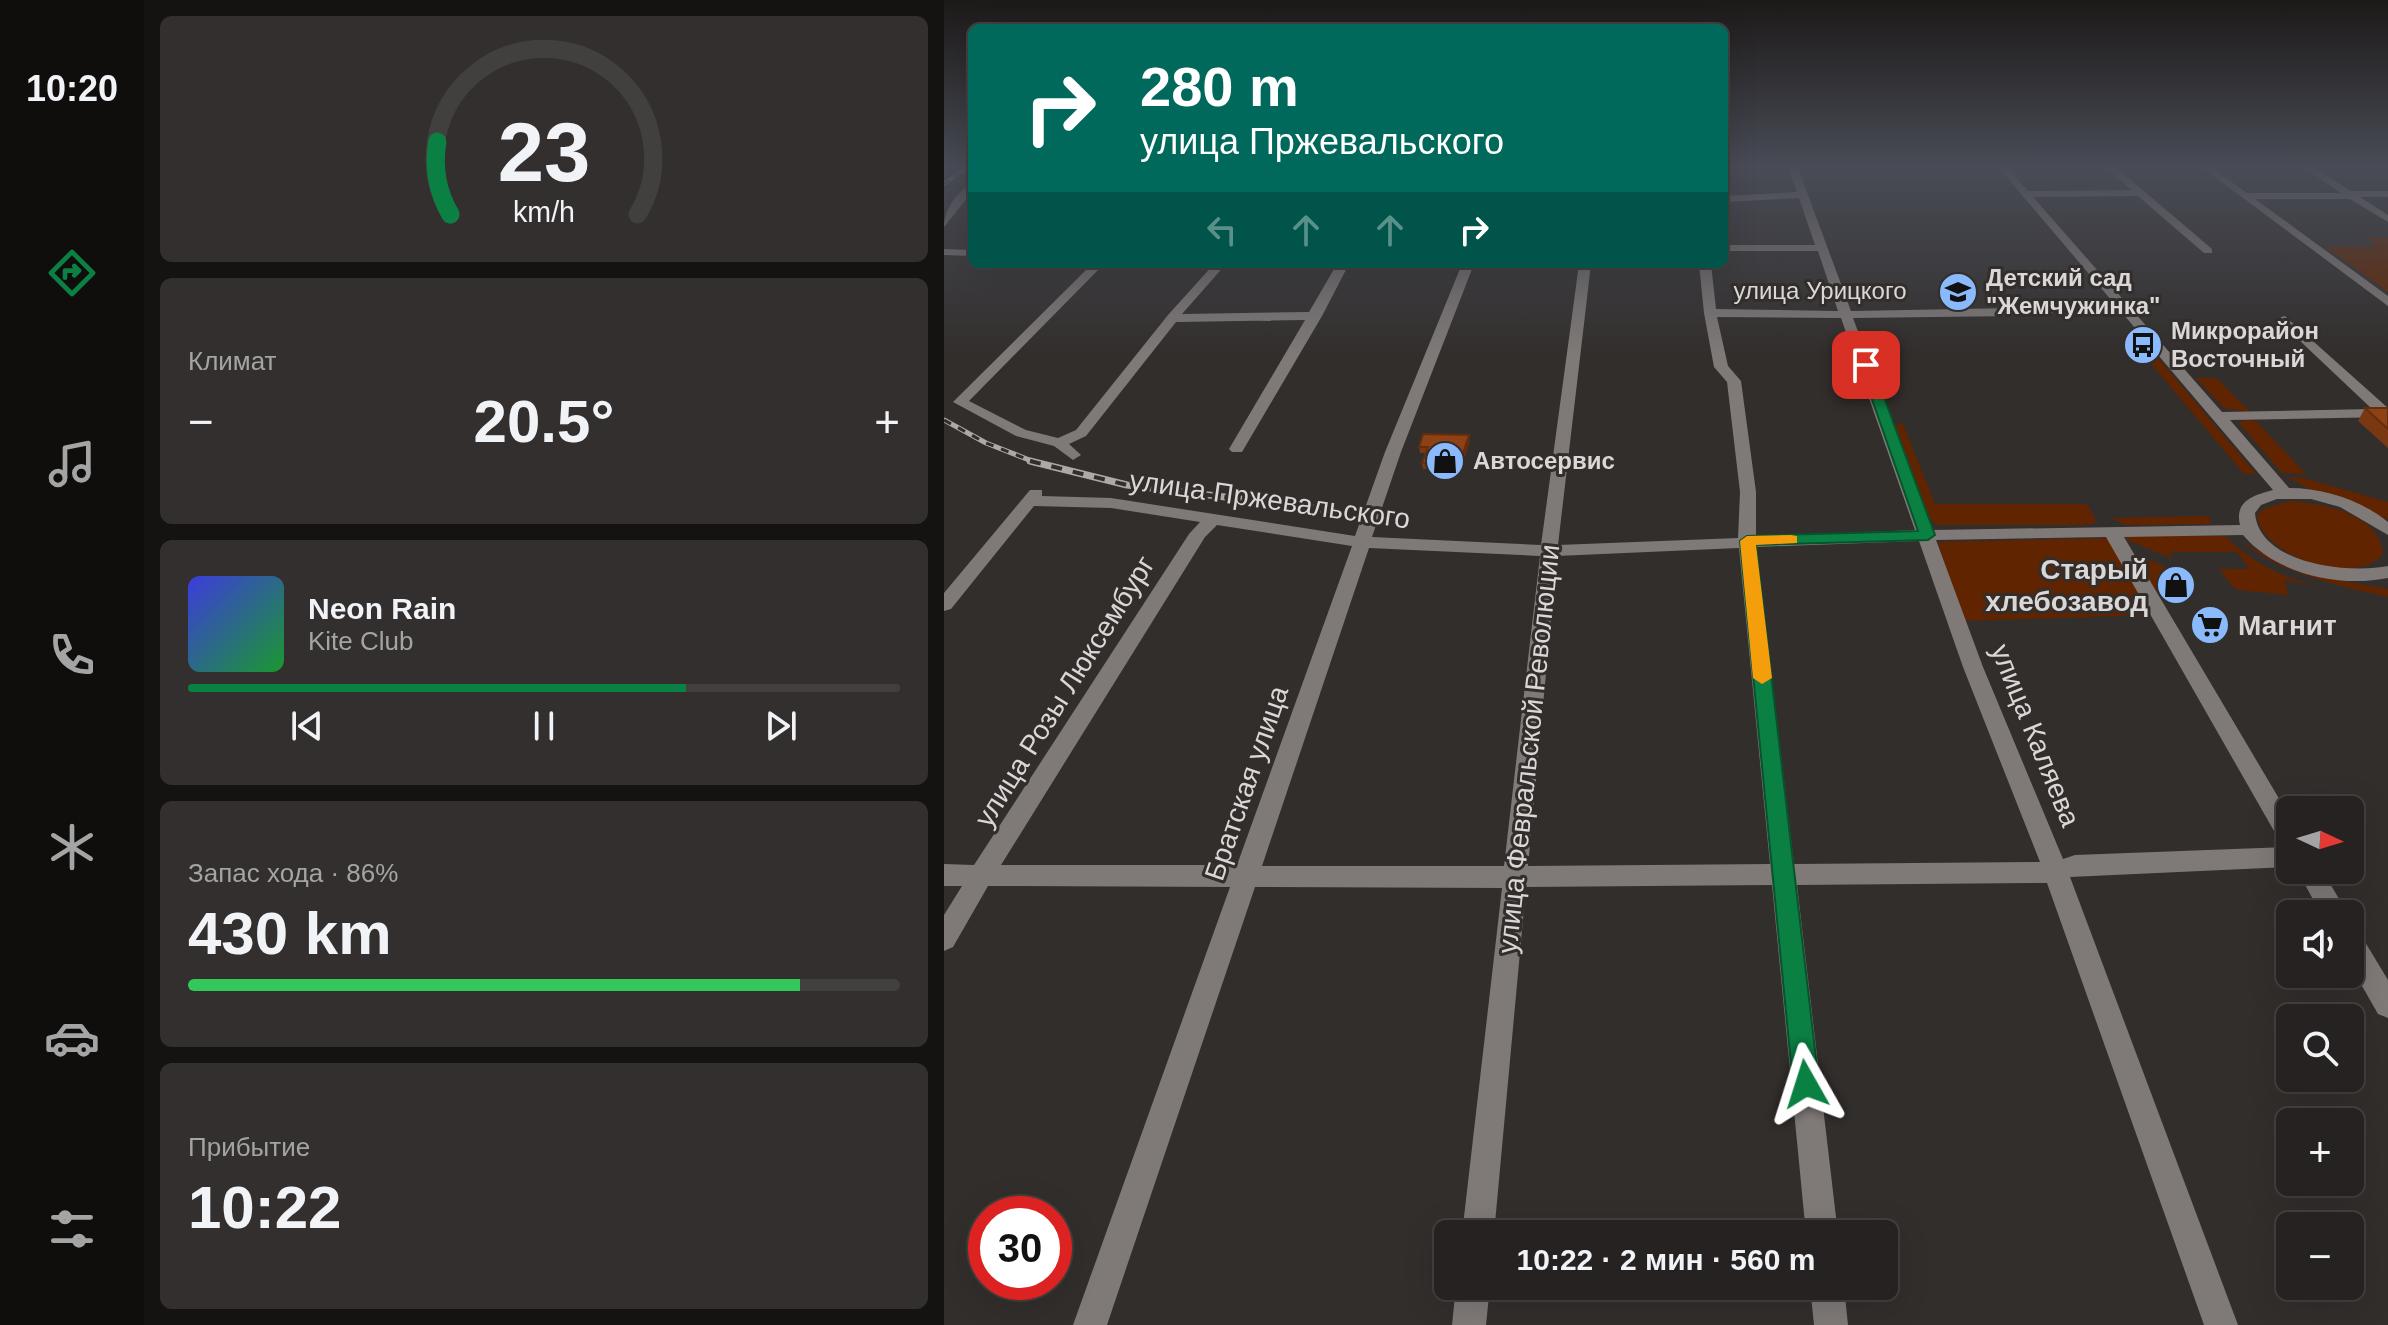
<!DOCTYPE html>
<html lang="ru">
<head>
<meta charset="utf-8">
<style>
  :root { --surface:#262221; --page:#322f2e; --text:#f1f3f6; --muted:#a4a4a5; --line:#423f3f; --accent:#0b8043 }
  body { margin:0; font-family:Helvetica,sans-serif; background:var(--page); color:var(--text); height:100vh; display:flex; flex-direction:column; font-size:30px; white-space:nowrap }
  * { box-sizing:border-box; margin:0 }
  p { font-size:26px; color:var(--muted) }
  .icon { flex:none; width:44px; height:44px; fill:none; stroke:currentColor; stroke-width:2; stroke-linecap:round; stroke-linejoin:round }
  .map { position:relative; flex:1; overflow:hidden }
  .details { display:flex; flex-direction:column; gap:16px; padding:16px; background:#151312; width:800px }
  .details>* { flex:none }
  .guide { position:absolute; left:24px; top:24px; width:760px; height:244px; border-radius:12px; box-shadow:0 8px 32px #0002,0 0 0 2px var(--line); background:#00695c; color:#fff; overflow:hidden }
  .needle { width:52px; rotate:94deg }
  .tools { position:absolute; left:1332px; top:796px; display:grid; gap:16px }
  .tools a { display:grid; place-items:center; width:88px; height:88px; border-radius:12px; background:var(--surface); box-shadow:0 8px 32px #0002,0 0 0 2px var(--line); font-size:40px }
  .speed { position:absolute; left:24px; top:1196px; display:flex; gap:16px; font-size:40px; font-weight:700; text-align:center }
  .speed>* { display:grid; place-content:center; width:104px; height:104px; border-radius:50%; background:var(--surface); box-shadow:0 8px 32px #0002,0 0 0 2px var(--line); line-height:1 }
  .speed .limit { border:12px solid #d22; background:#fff; color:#111 }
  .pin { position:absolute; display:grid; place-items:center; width:68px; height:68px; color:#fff; margin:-34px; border-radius:16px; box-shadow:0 4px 12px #0006 }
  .me { position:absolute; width:88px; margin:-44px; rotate:354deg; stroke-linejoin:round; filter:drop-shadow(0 0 6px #0008) }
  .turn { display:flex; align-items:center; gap:28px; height:168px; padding:0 40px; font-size:36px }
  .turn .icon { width:104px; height:104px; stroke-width:2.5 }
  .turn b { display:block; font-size:56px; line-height:68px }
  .lanes { display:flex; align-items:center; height:76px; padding:0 40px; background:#0003; justify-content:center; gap:40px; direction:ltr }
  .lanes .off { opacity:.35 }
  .big { font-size:60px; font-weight:700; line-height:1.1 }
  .details .tile { flex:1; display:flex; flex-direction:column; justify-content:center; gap:12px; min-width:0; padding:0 28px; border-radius:12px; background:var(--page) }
  .details .dial { align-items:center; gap:0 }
  .dial svg { height:208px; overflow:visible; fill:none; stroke:var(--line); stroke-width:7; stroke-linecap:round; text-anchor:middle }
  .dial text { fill:var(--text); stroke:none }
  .song { display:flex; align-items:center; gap:24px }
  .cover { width:96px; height:96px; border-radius:12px; background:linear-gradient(135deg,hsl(240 70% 55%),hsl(130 70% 35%)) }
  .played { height:8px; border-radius:4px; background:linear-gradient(90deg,var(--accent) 70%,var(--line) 70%) }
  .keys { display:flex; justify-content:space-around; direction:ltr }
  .heat { display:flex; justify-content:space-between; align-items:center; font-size:44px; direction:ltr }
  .charge { height:12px; border-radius:6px; background:linear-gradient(90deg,#34c759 86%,var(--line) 0) }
  .trip { position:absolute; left:490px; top:1220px; width:464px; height:80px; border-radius:12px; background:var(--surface); box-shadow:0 8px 32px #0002,0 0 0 2px var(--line); font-weight:700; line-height:80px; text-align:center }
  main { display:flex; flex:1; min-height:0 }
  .menu { display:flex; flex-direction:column; width:144px; justify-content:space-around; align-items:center; background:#0f0e0d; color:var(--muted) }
  .menu .icon { width:56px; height:56px }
  .menu .active { color:var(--accent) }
  .menu b { font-size:36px; color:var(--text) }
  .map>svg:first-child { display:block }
  .green { fill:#612400 }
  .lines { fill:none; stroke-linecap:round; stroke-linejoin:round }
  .minor { fill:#7f7977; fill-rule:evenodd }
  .rail-far2-casing { stroke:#aca9a7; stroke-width:4 }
  .rail-far1-casing { stroke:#aca9a7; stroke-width:5 }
  .rail-casing { stroke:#aca9a7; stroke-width:7 }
  .rail-far2 { stroke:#322e2c; stroke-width:2; stroke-dasharray:6; stroke-linecap:butt }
  .rail-far1 { stroke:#322e2c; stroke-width:3; stroke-dasharray:8; stroke-linecap:butt }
  .rail { stroke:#322e2c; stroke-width:4; stroke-dasharray:11; stroke-linecap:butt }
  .wall { fill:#793811 }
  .shaded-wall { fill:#632e0e }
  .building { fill:#8d4114; stroke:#632e0e; stroke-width:2 }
  .route { fill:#0b8043; stroke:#07532c; stroke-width:2 }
  .slow { fill:#f59e0b }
  .labels { text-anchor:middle; stroke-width:6; stroke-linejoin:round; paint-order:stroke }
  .far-poi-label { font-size:24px; font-weight:bold; fill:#dad7d6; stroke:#322e2c; text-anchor:start }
  .far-street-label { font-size:24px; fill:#dad7d6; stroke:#322e2c }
  .street-label { font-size:28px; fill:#dad7d6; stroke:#322e2c }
  .poi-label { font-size:28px; font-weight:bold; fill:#dad7d6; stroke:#322e2c; text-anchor:end }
</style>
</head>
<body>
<main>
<nav class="menu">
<b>10:20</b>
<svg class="icon active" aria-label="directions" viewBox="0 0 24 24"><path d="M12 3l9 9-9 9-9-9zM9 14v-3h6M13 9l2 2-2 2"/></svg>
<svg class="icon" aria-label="music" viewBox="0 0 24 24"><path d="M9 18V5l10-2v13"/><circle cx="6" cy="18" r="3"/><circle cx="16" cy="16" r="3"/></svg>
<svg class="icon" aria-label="phone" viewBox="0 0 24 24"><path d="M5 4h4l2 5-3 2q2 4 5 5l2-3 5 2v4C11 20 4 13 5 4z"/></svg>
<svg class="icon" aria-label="climate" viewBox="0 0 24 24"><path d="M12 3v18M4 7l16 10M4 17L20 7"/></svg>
<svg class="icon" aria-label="car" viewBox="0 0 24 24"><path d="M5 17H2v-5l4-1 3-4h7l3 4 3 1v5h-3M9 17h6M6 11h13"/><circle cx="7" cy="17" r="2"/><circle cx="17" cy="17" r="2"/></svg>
<svg class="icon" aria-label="filters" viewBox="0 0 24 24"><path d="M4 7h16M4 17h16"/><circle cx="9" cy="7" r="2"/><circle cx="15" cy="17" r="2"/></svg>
</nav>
<section class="details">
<div class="tile dial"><svg viewBox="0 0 100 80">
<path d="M14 69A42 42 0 1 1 86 69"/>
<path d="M14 69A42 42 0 0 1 9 41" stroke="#0b8043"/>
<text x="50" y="56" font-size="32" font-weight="700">23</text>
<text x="50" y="72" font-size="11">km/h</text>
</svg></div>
<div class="tile"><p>Климат</p>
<div class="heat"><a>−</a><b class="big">20.5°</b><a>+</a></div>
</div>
<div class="tile">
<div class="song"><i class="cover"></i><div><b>Neon Rain</b><p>Kite Club</p></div></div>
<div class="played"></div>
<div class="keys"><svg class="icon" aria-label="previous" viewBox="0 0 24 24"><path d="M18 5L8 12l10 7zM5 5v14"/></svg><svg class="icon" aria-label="pause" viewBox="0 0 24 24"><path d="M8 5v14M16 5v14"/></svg><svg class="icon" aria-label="next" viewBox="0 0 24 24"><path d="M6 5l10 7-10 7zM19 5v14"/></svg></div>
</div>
<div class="tile"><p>Запас хода · 86%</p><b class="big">430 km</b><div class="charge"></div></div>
<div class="tile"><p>Прибытие</p><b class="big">10:22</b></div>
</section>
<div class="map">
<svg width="1444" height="1325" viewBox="0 0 1444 1325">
  <rect width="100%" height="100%" fill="#322e2c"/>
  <path class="green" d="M1422,237L1444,238V292L1382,247H1432Z
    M1198,353L1214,358L1312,474H1300Z
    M1252,378H1273L1306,412L1280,408Z
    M1301,420L1312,421L1362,474L1338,473L1295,423Z
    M954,424H959L991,504H1143L1153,522L1141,525H992L983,515L950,428Z
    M1344,477L1360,478L1444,502V519L1367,490Z
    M1346,501C1377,503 1437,514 1439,554C1412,587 1321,558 1313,517L1319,509Z
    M1265,516L1267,524L1181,525L1168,518Z
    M1184,536H1281C1309,564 1345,581 1384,588L1341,580L1344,595L1294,590L1289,587L1275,569H1305L1293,552H1225L1229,559L1181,539Z
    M1166,538L1211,615L1013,621L994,542Z
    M1294,540L1326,557L1387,579L1444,589V597C1389,585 1340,574 1294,540Z
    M1196,555L1225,569L1238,589L1208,590L1191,556Z"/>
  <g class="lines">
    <path class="minor" d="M844,168H854L907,311L1070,308L1168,301L1055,168H1064L1084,191L1187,190L1163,168H1173L1268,249V253H1260L1194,196L1089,197L1278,412L1428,409L1337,323V317L1341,316L1444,408V417L1286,420L1345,488C1380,488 1417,500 1444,522V535L1396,507L1367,499H1333L1317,505L1311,513C1315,564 1404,574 1444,566V578C1395,588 1332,574 1299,535L1180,537L1346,817V867L1126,877L1294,1325H1260L1103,883L853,885L894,1234H862L828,885L582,887L550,1234H518L558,888L311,887L163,1325H129L286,887L44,886L9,947L0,951V915L18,886H0V864L30,865L245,534L256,522L167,508L90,506L7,609L0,611V593L86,490H98V496L167,498L411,536L441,452L518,264H530L457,452L428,537L597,545L635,264H647L614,545L794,538L796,492L783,382L770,367L760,313L755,264H767L772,309L894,311L874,251H780V245H871L855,198L780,202V196L853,192ZM1174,308L1329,490C1310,495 1290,501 1296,525L988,530L909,318L1070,316ZM773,317L897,318L971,530L812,537V492L797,381L784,366ZM273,525L408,546L293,865H57L261,537ZM1162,537L1338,845L1343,847L1131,855L1119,859L1039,667L992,540ZM975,541L1019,667L1096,862L850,864L812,547ZM425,548L596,556L560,866H318ZM795,548L826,864L584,866L613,556Z
      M1259,168H1269L1303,193H1397L1360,168H1371L1407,191H1444V197H1416L1444,215V222L1406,199H1311L1444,296V306Z
      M28,184V192L0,227C0,210 13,191 28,184Z
      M0,249L28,250V256L0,255Z
      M148,264H160L25,401L82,430L114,438L132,430L224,315L270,264H282L238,314L365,312L393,264H405L378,316L298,452H288L285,449L361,320L232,322L142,436L125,444L137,455L129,460L110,446L72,436L9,402Z
      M1353,870H1378L1404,914H1377Z
      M1406,928L1415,932L1444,980V1018L1434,1014L1406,965Z
      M512,1286H546L542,1325H508Z
      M866,1286H900L904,1325H870Z"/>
    <defs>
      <path id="rail-far2" d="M0,184L22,168"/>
      <path id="rail-far1" d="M0,420L42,443L93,463"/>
      <path id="rail" d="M86,461L183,485L378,509"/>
    </defs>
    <use href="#rail-far2" class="rail-far2-casing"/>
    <use href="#rail-far1" class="rail-far1-casing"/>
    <use href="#rail" class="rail-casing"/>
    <use href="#rail-far2" class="rail-far2"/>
    <use href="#rail-far1" class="rail-far1"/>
    <use href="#rail" class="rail"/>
  </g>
  <path class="wall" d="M1421,408H1444V448L1414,421Z
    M526,441L517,469H479L478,463L481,453H476L475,447Z"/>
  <path class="shaded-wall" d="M525,435L526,441L517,469L516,463Z"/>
  <path class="building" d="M1421,408H1444V429Z
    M479,434L525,435L516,463H478L484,447H475Z"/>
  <linearGradient id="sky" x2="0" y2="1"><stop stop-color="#1c1918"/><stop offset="0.47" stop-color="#494c56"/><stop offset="1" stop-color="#494c56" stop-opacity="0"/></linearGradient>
  <rect width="1444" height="354" fill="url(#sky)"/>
  <path class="route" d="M917,362L928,365L991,535L984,540L812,545L875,1084L871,1093L862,1097L852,1093L849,1084L796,541L803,536L974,531L916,365Z"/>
  <path class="slow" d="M847,535L853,536V543L812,545L828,678L818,684L809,678L796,541L803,536Z"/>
  <defs>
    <symbol id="school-disc" viewBox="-11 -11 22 22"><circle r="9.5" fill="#8abafc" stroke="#322e2c"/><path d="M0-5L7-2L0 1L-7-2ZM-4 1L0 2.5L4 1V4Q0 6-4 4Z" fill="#111"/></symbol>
    <symbol id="bus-disc" viewBox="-11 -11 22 22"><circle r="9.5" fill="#8abafc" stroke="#322e2c"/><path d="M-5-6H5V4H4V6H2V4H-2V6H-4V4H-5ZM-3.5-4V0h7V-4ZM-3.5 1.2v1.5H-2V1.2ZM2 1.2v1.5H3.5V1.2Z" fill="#111"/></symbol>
    <symbol id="shop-disc" viewBox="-11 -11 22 22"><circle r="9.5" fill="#8abafc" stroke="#322e2c"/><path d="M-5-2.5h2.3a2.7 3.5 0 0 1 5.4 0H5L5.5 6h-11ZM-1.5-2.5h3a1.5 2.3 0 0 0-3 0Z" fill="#111"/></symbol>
    <symbol id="supermarket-disc" viewBox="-11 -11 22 22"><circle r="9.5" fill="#8abafc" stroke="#322e2c"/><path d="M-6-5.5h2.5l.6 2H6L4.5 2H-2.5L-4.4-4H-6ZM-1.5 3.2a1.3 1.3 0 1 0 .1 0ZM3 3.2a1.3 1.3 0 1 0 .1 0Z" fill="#111"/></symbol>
  </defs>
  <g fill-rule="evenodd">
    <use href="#school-disc" x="992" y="270" width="44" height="44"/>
    <use href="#bus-disc" x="1177" y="323" width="44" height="44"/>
    <use href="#shop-disc" x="479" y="439" width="44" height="44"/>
    <use href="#shop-disc" x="1210" y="563" width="44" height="44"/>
    <use href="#supermarket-disc" x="1244" y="603" width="44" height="44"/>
  </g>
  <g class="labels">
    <g class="far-poi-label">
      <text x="1042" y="286">Детский сад<tspan x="1042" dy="28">"Жемчужинка"</tspan></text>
      <text x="1227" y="339">Микрорайон<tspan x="1227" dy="28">Восточный</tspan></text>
      <text x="529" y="469">Автосервис</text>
    </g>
    <g class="far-street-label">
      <text x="876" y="299">улица Урицкого</text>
    </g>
    <g class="street-label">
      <text transform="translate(326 499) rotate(8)" y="10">улица Пржевальского</text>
      <text transform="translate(120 691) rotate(-58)" y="10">улица Розы Люксембург</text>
      <text transform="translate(1092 735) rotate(68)" y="10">улица Каляева</text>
      <text transform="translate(584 749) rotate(-84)" y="10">улица Февральской Революции</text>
      <text transform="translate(302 783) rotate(-71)" y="10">Братская улица</text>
    </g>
    <g class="poi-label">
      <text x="1204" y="579">Старый<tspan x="1204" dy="32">хлебозавод</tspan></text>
      <text x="1294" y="635" text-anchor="start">Магнит</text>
    </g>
  </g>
</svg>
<div class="tools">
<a><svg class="needle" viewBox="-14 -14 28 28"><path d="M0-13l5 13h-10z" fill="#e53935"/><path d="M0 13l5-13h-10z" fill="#a4a4a5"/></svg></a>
<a><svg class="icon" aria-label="sound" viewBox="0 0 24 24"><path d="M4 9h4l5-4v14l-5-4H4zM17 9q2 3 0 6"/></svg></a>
<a><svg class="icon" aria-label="search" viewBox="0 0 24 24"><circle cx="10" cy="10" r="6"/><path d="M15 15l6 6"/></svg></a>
<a>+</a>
<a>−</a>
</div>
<div class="speed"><div class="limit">30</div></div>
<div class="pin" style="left:922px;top:365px;background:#d93025"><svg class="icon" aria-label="arrive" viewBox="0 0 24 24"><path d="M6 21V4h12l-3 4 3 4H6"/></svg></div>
<svg class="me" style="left:862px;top:1084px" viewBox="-20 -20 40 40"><path d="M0-17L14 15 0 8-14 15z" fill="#0b8043" stroke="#fff" stroke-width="4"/></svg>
<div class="trip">10:22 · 2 мин · 560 m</div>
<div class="guide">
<div class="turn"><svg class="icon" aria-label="right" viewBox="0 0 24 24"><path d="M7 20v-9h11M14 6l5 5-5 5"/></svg><div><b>280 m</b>улица Пржевальского</div></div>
<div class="lanes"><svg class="icon off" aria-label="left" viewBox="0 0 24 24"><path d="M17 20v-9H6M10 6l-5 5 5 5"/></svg><svg class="icon off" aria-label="ahead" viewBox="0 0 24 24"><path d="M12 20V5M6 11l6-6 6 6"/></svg><svg class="icon off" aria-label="ahead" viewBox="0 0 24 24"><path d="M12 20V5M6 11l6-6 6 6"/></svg><svg class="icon" aria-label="right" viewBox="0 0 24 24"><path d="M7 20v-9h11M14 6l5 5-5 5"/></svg></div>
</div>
</div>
</main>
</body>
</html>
